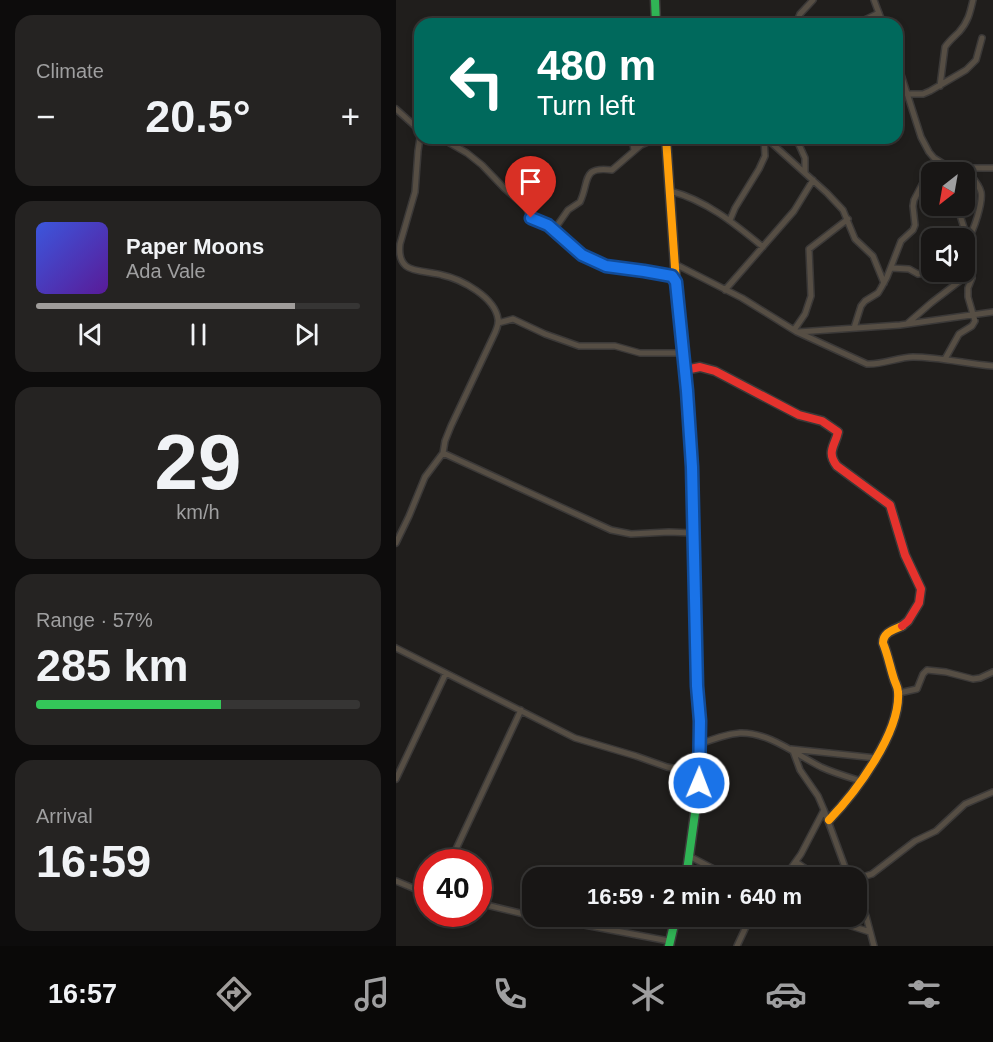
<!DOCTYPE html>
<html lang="en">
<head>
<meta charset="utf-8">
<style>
  :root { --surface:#181615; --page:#252322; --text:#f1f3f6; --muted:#9f9fa0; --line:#363534; --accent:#a09d9b }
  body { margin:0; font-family:Arial,sans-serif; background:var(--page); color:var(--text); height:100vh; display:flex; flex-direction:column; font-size:22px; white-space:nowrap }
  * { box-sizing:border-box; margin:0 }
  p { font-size:20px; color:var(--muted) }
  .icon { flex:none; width:33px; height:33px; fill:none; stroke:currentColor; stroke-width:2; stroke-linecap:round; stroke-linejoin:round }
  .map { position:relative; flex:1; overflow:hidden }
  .details { display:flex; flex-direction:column; gap:15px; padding:15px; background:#0d0c0c; width:396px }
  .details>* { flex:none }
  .guide { position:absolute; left:18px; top:18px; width:489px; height:126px; border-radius:18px; box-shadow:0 3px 9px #0003,0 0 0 2px var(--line); background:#00695c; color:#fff; overflow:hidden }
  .needle { width:39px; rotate:211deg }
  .tools { position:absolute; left:525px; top:162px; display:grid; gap:12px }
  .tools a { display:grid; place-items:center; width:54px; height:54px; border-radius:12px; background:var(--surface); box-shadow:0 3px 9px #0003,0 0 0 2px var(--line); font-size:30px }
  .speed { position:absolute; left:18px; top:849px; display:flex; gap:12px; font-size:30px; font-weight:700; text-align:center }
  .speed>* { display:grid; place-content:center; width:78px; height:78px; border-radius:50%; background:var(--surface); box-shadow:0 3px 9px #0003,0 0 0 2px var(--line); line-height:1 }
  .speed .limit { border:9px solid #d22; background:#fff; color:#111 }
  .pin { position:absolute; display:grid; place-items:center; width:51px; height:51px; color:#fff; margin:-62px -26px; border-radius:50% 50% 50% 0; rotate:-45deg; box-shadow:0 0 6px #0007 }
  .pin .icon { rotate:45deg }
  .me { position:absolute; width:66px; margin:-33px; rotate:1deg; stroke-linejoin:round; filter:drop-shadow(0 0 4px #0008) }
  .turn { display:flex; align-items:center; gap:21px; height:126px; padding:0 24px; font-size:27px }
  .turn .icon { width:78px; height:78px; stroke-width:2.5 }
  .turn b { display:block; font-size:42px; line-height:51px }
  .big { font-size:45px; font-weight:800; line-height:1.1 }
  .details .widget { flex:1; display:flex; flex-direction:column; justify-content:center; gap:9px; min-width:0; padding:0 21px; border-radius:18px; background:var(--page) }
  .details .dial { align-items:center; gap:0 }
  .dial b { font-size:78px; line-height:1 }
  .song { display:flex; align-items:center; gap:18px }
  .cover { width:72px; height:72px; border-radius:9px; background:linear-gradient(135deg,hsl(230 70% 55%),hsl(270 70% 35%)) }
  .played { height:6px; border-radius:3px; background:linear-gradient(90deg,var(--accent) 80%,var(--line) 80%) }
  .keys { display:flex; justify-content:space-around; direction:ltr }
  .heat { display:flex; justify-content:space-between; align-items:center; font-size:33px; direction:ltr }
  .charge { height:9px; border-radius:4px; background:linear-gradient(90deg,#34c759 57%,var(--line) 0) }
  .trip { position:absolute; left:126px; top:867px; width:345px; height:60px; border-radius:18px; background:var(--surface); box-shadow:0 3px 9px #0003,0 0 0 2px var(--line); font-weight:800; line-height:60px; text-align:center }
  .tabs { display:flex; height:96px; justify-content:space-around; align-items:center; background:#0a0908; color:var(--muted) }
  .tabs .icon { width:42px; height:42px }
  .tabs .selected { color:var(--accent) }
  .tabs b { font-size:27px; color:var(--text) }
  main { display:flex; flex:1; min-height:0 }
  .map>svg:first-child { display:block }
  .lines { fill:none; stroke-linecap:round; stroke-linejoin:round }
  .street-casing { stroke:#3b3938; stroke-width:8 }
  .fast-casing { stroke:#3b3938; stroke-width:11 }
  .slow-casing { stroke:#3b3938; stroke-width:11 }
  .jam-casing { stroke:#3b3938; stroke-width:11 }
  .street { stroke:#564e44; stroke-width:5 }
  .fast { stroke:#30b455; stroke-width:8 }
  .slow { stroke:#ff9f0a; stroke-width:8 }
  .jam { stroke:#e5322d; stroke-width:8 }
  .route-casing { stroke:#114b97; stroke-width:15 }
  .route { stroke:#1a73e8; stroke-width:10 }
</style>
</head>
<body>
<main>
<section class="details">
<div class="widget"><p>Climate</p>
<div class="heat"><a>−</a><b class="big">20.5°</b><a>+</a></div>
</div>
<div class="widget">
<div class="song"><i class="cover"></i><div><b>Paper Moons</b><p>Ada Vale</p></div></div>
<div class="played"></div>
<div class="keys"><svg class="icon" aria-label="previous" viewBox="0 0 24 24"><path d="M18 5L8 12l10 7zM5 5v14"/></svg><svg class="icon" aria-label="pause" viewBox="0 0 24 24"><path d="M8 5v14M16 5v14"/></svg><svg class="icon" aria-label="next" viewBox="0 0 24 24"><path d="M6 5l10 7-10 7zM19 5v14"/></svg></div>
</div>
<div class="widget dial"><b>29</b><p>km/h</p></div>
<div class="widget"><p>Range · 57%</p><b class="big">285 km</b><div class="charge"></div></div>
<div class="widget"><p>Arrival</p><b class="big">16:59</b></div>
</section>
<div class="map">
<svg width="597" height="946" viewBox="0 0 597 946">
  <rect width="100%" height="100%" fill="#201e1c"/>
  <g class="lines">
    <defs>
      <path id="street" d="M478,0L487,24
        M400,24L404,14L417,0
        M460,24L483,13
        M501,62L525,137L533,152L538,158L554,168H597
        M544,86L549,47C553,41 558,37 563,32C572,22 574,13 577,0
        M511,94H527L534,91L570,70L580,60L586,38
        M0,109L20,127L24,135
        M45,138L71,153L86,165L108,188L130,207L135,218L152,225L186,255L210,266L248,271L276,276L280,282
        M236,138L238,150
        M370,138L431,193L447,210L459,239L477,256L488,283
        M400,138L409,158V173
        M569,168C574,175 583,183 585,192C587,202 578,231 572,238
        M274,191C310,200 339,224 367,247
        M334,220L339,208L363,169L369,156L368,138
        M158,230L172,210L184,202C194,181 185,166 216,170L245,145L256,140L272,138
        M279,264L346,298L401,332L471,364C487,365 502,357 517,357C545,357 570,364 597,366
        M495,268L513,269L522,274L537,272H560L576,278
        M329,290L398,211L417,180
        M102,323L117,319L149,334L183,346H219L244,353H287
        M512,323L535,303L569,277
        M458,328L465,306L469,301L482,293L485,288L491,277L505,241L517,230L519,225L517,206L518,200L531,175L534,172L548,164
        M398,330L409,314L415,296L413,249L452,219
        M402,332L504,325L597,312
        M549,359L563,334L576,326L579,321L572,297V288L576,278L573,244L564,215L562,206
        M47,453L215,530L235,534L273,532L297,533
        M0,543L13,516L29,477L47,453L49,441L55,426L97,337C100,331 103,325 102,319C99,297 65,279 46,275C36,272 17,272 10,266C3,260 3,252 4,244L19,192L22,151L24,138
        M0,648L179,738L240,756L271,767L303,773
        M503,693L521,689L527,674L531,670L550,672L577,679L584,678L597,672
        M304,744C317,739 330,734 344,733C373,732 401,755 425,767C438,773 452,777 465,781
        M395,749L480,758
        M397,751L404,770L422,796L428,810L453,878
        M0,779L50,673
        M293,856L335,878
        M54,862L125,710
        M400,862C418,875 420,876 441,878
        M388,878L405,854L428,810
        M460,879L476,874L519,841L540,831L569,804L597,792
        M0,881L17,888L32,891
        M460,895L470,916L478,946
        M82,903L136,916
        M141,916L273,941
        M424,916L474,932
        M341,946L355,916"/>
      <path id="fast" d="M259,0L260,24
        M290,878L300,806L303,758L298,539
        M273,946L280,916"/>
      <path id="slow" d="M270,138L280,282L291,391L296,467L298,539
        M433,820C460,792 505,732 502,692C502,687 499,683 498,679C494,667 492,655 487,643C487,632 498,630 506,626"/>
      <path id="jam" d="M289,370L304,367L319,371L403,415L426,421L442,432C439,446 430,452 441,466L494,505L509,555L525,589L523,603L512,621L506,626"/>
    </defs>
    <use href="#street" class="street-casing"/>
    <use href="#fast" class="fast-casing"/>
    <use href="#slow" class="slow-casing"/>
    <use href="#jam" class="jam-casing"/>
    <use href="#street" class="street"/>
    <use href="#fast" class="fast"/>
    <use href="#slow" class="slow"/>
    <use href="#jam" class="jam"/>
  </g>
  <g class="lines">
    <defs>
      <path id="route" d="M135,218L152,225L186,255L210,266L248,271L276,276L280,282L291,391L296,467L301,686L304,721L303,783"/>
    </defs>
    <use href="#route" class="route-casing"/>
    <use href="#route" class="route"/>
  </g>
</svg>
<div class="tools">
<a><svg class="needle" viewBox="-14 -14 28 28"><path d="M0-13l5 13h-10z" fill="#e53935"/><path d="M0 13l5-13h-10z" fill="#9f9fa0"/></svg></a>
<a><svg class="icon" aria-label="sound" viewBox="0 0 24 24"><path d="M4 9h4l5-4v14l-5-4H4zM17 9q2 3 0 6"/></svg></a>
</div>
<div class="speed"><div class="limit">40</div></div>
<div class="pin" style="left:135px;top:218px;background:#d93025"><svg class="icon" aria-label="arrive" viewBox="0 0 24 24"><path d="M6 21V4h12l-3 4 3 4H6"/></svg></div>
<svg class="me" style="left:303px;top:783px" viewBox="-20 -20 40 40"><circle r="17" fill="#1a73e8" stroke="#fff" stroke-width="3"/><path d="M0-11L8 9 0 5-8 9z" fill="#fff"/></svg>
<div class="trip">16:59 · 2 min · 640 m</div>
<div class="guide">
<div class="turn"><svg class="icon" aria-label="left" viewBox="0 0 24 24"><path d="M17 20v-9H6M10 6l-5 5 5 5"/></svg><div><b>480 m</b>Turn left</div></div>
</div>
</div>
</main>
<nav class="tabs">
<b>16:57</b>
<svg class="icon selected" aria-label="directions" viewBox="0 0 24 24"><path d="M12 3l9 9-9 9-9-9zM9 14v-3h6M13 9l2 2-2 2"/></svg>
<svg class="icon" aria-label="music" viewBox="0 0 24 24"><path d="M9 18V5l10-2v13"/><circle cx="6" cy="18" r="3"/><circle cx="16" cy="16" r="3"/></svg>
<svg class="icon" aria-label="phone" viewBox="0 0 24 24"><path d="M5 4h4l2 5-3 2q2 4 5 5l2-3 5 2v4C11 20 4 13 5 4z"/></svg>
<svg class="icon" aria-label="climate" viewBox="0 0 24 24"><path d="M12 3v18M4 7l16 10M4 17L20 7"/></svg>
<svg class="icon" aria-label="car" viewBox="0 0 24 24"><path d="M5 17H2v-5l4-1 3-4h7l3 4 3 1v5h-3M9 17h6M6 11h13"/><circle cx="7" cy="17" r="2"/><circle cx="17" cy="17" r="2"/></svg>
<svg class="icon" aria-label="filters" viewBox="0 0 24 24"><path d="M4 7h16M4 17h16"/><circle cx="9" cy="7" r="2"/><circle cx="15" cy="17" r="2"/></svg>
</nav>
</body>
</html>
